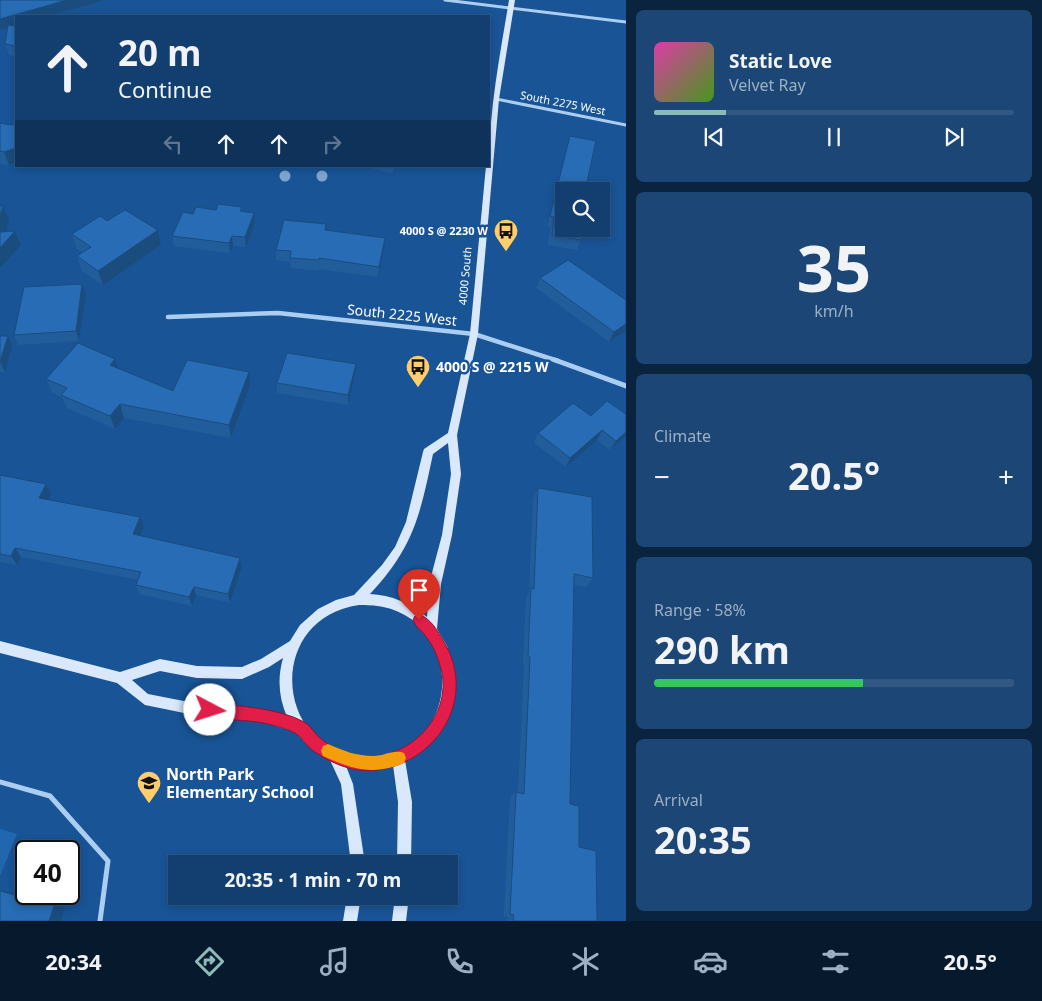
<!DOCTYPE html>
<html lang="en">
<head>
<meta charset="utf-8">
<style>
  :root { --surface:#123f70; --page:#1b4675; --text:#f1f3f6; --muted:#9cafc3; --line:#315883; --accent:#8bbbb9 }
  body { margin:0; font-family:"Noto Sans",sans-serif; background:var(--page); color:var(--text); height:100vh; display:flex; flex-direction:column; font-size:19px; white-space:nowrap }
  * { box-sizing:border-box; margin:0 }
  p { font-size:16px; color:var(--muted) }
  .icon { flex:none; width:28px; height:28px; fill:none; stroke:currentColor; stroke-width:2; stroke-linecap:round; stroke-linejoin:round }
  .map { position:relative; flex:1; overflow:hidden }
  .side { display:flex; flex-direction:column; gap:10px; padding:10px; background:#0a233e; width:416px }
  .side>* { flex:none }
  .guide { position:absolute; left:15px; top:15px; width:475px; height:152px; border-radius:0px; box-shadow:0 2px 8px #0003,0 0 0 1px var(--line); background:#123f70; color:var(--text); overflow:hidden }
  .controls { position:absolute; left:555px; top:182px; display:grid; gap:10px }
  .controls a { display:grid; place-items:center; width:55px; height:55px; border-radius:0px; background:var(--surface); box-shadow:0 2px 8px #0003,0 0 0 1px var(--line); font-size:25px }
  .speed { position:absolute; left:15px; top:840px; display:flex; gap:10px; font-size:25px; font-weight:700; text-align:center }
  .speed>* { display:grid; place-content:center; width:65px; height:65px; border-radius:50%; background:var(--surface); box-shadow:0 2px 8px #0003,0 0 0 1px var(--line); line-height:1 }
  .speed .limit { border:2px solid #111; border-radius:8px; background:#fff; color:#111 }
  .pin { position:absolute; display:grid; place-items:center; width:42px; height:42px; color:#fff; margin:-51px -21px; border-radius:50% 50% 50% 0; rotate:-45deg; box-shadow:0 0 5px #0007 }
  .pin .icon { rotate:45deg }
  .me { position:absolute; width:55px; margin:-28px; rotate:95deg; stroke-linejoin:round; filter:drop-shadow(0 0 4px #0008) }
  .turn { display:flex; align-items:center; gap:18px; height:105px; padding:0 20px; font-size:22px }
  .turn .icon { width:65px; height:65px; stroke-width:2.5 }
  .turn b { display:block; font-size:35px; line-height:42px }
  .lanes { display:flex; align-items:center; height:48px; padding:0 20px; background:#0003; justify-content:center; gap:25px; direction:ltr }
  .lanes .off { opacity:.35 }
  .big { font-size:38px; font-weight:700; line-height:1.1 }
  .side .tile { flex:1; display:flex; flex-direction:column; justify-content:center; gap:8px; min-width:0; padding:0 18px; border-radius:8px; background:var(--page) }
  .side .dial { align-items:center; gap:0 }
  .dial b { font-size:65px; line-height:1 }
  .song { display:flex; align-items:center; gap:15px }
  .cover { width:60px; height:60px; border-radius:8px; background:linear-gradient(135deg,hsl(320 70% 55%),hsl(100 70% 35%)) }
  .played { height:5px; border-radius:2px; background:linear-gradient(90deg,var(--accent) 20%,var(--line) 20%) }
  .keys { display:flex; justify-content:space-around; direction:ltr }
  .heat { display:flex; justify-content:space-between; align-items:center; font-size:28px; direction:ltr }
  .charge { height:8px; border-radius:4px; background:linear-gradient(90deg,#34c759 58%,var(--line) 0) }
  .trip { position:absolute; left:168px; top:855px; width:290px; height:50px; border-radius:0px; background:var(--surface); box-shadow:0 2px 8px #0003,0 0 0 1px var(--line); font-weight:700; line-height:50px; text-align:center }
  .dock { display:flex; height:80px; justify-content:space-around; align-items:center; background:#07192d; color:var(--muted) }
  .dock .icon { width:35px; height:35px }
  .dock .active { color:var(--accent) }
  .dock b { font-size:22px; color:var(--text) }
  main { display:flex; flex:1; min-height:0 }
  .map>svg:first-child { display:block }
  .green { fill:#2167af }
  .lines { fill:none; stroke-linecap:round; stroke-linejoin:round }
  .lane { stroke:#aacdf1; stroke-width:5 }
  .street-far2 { stroke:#aacdf1; stroke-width:3 }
  .street-far1 { stroke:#aacdf1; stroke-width:4.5 }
  .street { stroke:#aacdf1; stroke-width:5 }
  .secondary { fill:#d9e9fb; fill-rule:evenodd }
  .tree { fill:#7ea4ce }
  .wall { fill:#225d9b }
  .shaded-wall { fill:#1b4c7e }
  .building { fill:#276cb4; stroke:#1b4c7e }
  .route { fill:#e11d48; stroke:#92132f }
  .slow { fill:#f59e0b }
  .labels { text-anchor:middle; stroke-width:5; stroke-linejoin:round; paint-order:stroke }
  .far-street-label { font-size:11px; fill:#fff; stroke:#185496 }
  .far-poi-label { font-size:11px; font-weight:bold; fill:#fff; stroke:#185496; text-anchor:end }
  .street-label { font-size:14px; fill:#fff; stroke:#185496 }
  .poi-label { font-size:14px; font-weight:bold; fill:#fff; stroke:#185496; text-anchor:start }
  .near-poi-label { font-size:16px; font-weight:bold; fill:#fff; stroke:#185496; text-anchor:start }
</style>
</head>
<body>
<main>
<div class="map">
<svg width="626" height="921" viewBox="0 0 626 921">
  <rect width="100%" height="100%" fill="#185496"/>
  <path class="green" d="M0,829L17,834L0,876Z"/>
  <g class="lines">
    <path class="lane" d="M0,782L50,796L108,861L100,921"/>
    <path class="street-far2" d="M445,0L626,22
      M496,99L626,125"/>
    <path class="street-far1" d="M168,317L278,313L474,334L558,361"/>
    <path class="street" d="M555,360L626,386"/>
    <path class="secondary" d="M509,0H515L499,99L478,334L457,435L461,474L452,535L441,584L437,629L447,646L453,665L455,681L453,697L447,717L435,737L423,749L405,760L412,802L411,864H397L398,802L393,765L367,769L346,766L353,784L365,864H351L341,784L330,760L311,749L295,732L260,721L194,715L145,705L117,683L0,653V641L120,672L160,659L197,666L242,667L261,659L290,641L300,625L318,609L336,600L354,595L382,565L395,547L406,522L423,452L424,449L448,433L470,334L486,166H489C489,110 500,55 509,0ZM448,443L451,474L442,535L429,584L427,617C411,603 391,595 370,594C414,547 420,515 433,454ZM359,605C463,600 471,747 375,756C277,765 259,620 359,605ZM283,658C277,679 279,698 287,717L260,709L194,703L148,694L132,680L160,671L197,678L242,679L269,667Z
      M347,896H361L357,921H343Z
      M395,896H409L406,921H392Z"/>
  </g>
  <g class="tree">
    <circle cx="285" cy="176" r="5.5"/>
    <circle cx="322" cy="176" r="5.5"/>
  </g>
  <path class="wall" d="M0,0H105L48,16H16V25L14,26H16V56L9,55L5,44L7,28L0,30Z
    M0,123L11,125L16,123V163L9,165L0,164Z
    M570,136L564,191L581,240L577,250L548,245L550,227H547Z
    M360,166H395L392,173Z
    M242,207V211L254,213L255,223L246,247L233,246L230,253L174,246L172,236L193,214L216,210Z
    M107,221L158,230L161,245L103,285L82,271L77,256L82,252L77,249L72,234Z
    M326,230L384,248L378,277L319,269V271L291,268L290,262L276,260V250Z
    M540,278L626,300V331L609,342L536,288Z
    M82,284L86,294L79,341L18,345L14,335Z
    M0,336H8L12,346L5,372H0Z
    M115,359L118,368L173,391L250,385L231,438L124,418L115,429L67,408L62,397L52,393L46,379Z
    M355,374L348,405L277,393V383Z
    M626,414V436L610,450L597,440L566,467L534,443L538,433L591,416Z
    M0,475L51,494L48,500L140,517L144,526L140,536L240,558L242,567L230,603L196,595L192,606L139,594L136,585L138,580L21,557L17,565L0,562Z
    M538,488L593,578L586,587L574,585L570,804L579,847L597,921H507L508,917L504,916L510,797L516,792L518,793L524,664H523L526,597L529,593L533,499Z"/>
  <path class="shaded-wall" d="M67,0H105L48,16H16V25L0,30V19Z
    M16,148V163L9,165L4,152Z
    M3,206L9,220L3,245L15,231L21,245L0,268V218Z
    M254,213L255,223L246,247L245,237Z
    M158,230L161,245L103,285L98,271Z
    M232,236L233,246L230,253L229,243Z
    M385,238L384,248L378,277L379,267Z
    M82,284L86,294L79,341L76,331Z
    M626,324V331L609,342L614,332Z
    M8,336L12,346L5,372L0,362Z
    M115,359L120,373L110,365Z
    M356,364L355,374L348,405V395Z
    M249,372L250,385L231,438L229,425Z
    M120,404L124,418L115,429L110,416Z
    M602,430L597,440L566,467L570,458Z
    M626,432V436L610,450L616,441Z
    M46,484L51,494L45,508L39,498Z
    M140,517L144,526L137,543L133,534Z
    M15,548L21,557L17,565L11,556Z
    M240,558L242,567L230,603L228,594Z
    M194,587L196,595L192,606L189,597Z
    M0,890L65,908L61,921H49Z"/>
  <path class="building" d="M0,0H67L0,19Z
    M8,25L16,26V46L5,44Z
    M0,123L11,125L16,123V148L4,152L0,151Z
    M570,136L596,141L585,191H564V229H582L581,240L552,235L554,217L550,216Z
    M218,204L242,207L240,211L254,213L245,237L232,236L229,243L172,236L183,212L193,214L196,207L216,210Z
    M0,206H3L0,218Z
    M125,210L158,230L98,271L77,256L91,247L72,234L100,216L107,221Z
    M284,220L326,224L325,230L385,238L379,267L319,258V260L290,258L291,251L276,250Z
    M15,231L0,248V232Z
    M568,260L626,300V324L614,332L540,278Z
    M82,284L76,331L14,335L24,287Z
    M0,336H8L0,362Z
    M78,343L115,359L110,365L173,391L187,360L249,372L229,425L120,404L110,416L61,395L67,388L46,379Z
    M287,353L356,364L348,395L277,383Z
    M607,401L626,414V432L616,441L602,430L570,458L538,433L573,403L591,416Z
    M0,475L46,484L39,498L140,517L133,534L240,558L228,594L194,587L189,597L136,585L141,572L15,548L11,556L0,554Z
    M538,488L592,497L593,578L574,574L570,804L579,806V847L596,851L597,921H513L514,915L510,914L516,792L524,794L530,657L528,656L531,588L534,589Z
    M0,891L54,906L49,921H0Z"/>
  <path class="route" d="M419,614C431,619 438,631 444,642C477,697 439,761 378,770C356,774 329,763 311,749C305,744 301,736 295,733C277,724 255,721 236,720C226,719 215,719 206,715L204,710L206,705L210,703C238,706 279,708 304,722C310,725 314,733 320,738C329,746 342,752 354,755C403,766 454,719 441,669C438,658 434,647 427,638C423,631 416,628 413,620L415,616Z"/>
  <path class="slow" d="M328,744C344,751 356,756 374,756C384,756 394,749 404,753L406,758L404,763C373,776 352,769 323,756L321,751L323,746Z"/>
  <defs>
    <symbol id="bus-pin" viewBox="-11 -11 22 30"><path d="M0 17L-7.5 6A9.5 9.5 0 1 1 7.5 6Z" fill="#ffce6a" stroke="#185496"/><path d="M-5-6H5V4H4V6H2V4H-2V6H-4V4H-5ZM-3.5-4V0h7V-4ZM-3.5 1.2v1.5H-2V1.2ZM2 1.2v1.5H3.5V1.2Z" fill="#111"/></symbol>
    <symbol id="school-pin" viewBox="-11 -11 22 30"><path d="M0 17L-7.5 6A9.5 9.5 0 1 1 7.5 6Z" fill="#ffce6a" stroke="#185496"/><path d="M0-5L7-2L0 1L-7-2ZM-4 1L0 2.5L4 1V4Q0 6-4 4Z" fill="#111"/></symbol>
  </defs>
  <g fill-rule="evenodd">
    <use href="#bus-pin" x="492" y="217" width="28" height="38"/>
    <use href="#bus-pin" x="404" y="353" width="28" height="38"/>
    <use href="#school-pin" x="135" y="769" width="28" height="38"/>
  </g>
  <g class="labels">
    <g class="far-street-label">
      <text transform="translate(563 103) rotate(11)" y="4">South 2275 West</text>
      <text transform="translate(465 276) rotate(-85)" y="4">4000 South</text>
    </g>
    <g class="far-poi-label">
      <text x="488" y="235">4000 S @ 2230 W</text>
    </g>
    <g class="street-label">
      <text transform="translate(402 315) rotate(6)" y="5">South 2225 West</text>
    </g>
    <g class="poi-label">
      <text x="436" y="372">4000 S @ 2215 W</text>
    </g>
    <g class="near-poi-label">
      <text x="166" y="780">North Park<tspan x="166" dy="18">Elementary School</tspan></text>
    </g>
  </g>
</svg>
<div class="controls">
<a><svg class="icon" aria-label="search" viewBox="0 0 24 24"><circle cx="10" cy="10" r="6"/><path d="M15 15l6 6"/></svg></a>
</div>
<div class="speed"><div class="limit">40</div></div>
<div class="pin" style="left:419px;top:620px;background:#d93025"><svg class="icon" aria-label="arrive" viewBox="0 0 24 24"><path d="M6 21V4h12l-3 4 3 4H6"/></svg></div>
<svg class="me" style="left:210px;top:710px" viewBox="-20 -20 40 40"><circle r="19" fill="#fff"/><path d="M0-13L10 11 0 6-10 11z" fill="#e11d48"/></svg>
<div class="trip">20:35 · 1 min · 70 m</div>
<div class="guide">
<div class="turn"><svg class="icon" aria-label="ahead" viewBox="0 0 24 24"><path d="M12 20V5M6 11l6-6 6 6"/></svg><div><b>20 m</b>Continue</div></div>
<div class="lanes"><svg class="icon off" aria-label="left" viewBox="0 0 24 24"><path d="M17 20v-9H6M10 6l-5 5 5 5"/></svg><svg class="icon" aria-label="ahead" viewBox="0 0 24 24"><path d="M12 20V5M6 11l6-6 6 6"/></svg><svg class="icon" aria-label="ahead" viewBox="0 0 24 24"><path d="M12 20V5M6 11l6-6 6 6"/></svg><svg class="icon off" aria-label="right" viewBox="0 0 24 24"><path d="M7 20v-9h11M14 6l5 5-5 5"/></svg></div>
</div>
</div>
<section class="side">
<div class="tile">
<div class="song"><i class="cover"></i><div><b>Static Love</b><p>Velvet Ray</p></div></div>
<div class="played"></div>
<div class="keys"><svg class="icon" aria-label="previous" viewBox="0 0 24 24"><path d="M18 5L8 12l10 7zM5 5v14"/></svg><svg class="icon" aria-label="pause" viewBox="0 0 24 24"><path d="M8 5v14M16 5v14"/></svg><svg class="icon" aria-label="next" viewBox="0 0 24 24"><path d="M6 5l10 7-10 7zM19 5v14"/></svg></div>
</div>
<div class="tile dial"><b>35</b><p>km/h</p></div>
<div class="tile"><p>Climate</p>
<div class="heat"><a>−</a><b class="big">20.5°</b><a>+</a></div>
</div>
<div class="tile"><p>Range · 58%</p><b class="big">290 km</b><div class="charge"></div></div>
<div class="tile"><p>Arrival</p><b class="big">20:35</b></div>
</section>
</main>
<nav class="dock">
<b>20:34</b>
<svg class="icon active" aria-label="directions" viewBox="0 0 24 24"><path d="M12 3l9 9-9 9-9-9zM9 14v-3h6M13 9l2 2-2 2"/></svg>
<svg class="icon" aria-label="music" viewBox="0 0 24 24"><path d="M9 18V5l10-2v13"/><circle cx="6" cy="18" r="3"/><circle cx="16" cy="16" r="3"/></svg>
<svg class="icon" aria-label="phone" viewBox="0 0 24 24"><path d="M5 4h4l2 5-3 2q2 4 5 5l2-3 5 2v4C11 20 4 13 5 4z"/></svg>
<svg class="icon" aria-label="climate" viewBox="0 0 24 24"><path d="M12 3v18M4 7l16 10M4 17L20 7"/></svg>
<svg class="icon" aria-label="car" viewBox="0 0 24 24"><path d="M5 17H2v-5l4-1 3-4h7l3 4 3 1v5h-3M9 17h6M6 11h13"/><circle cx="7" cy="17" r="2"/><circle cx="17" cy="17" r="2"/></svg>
<svg class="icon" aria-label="filters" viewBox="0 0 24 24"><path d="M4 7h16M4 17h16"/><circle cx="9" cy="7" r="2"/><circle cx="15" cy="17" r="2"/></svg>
<b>20.5°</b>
</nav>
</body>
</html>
